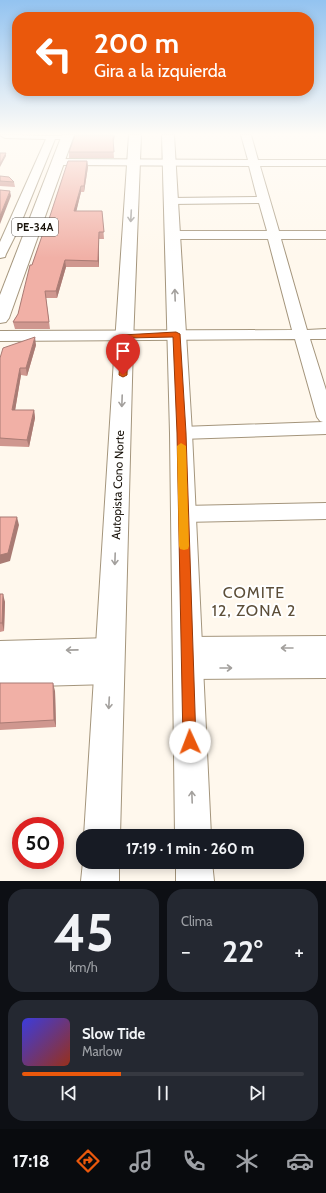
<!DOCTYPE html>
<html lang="es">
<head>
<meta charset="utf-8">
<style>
  :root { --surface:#171b24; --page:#242831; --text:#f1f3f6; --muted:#9ea1a6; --line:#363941; --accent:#ea580c }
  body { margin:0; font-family:Cabin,sans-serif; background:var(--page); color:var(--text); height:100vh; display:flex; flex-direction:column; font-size:15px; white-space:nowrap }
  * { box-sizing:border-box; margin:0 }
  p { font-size:13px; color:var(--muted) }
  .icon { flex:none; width:22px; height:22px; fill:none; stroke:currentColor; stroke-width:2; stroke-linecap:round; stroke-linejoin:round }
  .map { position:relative; height:881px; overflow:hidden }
  .panel { display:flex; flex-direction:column; gap:8px; padding:8px; background:#0d0f14; flex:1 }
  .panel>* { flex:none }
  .top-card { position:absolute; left:12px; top:12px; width:302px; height:84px; border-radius:16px; box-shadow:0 2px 10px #0003; background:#ea580c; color:#fff; overflow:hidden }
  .speed { position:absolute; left:12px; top:817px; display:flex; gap:8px; font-size:20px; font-weight:700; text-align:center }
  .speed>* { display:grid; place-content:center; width:52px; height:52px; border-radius:50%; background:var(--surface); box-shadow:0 2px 10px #0003; line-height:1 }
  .speed .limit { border:6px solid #d22; background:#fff; color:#111 }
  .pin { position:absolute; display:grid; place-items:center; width:34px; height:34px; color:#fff; margin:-41px -17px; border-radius:50% 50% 50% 0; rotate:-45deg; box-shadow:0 0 4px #0007 }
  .pin .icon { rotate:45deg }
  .me { position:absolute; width:44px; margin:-22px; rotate:358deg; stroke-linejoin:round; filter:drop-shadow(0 0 3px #0008) }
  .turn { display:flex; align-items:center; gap:14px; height:84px; padding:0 16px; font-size:18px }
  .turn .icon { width:52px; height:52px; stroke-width:2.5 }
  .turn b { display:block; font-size:28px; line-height:34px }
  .big { font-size:30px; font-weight:700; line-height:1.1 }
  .panel .widget { flex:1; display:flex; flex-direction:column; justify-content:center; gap:6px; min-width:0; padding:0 14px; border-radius:16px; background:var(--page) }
  .panel .dial { align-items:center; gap:0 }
  .dial b { font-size:52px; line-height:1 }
  .song { display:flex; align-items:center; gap:12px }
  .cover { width:48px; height:48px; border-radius:6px; background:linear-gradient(135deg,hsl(240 70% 55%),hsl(10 70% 35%)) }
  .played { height:4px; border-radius:2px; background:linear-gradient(90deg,var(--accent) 35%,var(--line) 35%) }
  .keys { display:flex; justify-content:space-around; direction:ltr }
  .heat { display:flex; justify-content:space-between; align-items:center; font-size:22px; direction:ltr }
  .panel .tiles { flex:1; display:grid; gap:8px; grid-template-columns:1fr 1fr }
  .widget:last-child { grid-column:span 2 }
  .trip { position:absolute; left:76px; top:829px; width:228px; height:40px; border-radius:16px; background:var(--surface); box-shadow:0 2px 10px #0003; font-weight:700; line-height:40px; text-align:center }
  .menu { display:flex; height:64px; justify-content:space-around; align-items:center; background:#090b0e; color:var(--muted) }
  .menu .icon { width:28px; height:28px }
  .menu .on { color:var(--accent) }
  .menu b { font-size:18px; color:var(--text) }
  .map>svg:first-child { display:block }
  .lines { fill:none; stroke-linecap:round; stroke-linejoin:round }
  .minor-casing { stroke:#a4957c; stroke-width:2 }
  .major-casing { stroke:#a4957c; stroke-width:2 }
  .highway-casing { stroke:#a4957c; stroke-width:2 }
  .minor { fill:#fff; fill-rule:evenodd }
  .major { fill:#fff; fill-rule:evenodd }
  .highway { fill:#fff; fill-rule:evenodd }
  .wall { fill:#cf978f }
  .shaded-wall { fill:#a97b74 }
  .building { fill:#f1b0a6; stroke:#a97b74 }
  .oneway { stroke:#a3a09d }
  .route { fill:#ea580c; stroke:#983908 }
  .slow { fill:#f59e0b }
  .labels { text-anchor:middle; stroke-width:4; stroke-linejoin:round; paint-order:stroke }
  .shield { fill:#fff; stroke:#5d5953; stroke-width:1 }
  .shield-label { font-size:11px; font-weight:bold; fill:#181209 }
  .street-label { font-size:12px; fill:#181209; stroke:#fff }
  .near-neighbourhood-label { font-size:16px; letter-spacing:1px; fill:#5c4e38; stroke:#fff }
</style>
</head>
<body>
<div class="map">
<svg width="326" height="881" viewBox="0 0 326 881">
  <rect width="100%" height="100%" fill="#fff8ed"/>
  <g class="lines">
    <defs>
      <path id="minor" d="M0,135L67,136L62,139H55L18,230L6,254L5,257L0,258V242L46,139L5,138Z
        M241,135H251L258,160H326V166H260L279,231H326V239H281L307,330L326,329V339H310L326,390V434L181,439L175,437L172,433L175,429L181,427L323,422L320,421L317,417L295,339L0,341V331L292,330L268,239H172L168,238L166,235L168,232L172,231H267L259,203L171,204L167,203L165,201L167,199L171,198L257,197L249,166L57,165L52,162L57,159L248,160Z
        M326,503V519L183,522L176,519L173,514L176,509L183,506Z
        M326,636V678L187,679L178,676L175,668L178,660L184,658L179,656L175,648L179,640L187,637Z
        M111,638L119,641L123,649L119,657L111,660L0,663V641Z
        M110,660L119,664L122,672L119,680L110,684L0,687V663Z"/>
      <path id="major" d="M129,135H141L133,343L120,836H84L115,343Z
        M162,135H174L192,433L211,836H175L170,433Z
        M83,862H119V881H81Z
        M176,862H212L214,881H176Z"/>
      <path id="highway" d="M62,135H74L9,318L6,322L0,323V295Z"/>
    </defs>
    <use href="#minor" class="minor-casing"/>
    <use href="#major" class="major-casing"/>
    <use href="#highway" class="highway-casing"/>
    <use href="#minor" class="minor"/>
    <use href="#major" class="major"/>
    <use href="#highway" class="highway"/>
  </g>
  <path class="wall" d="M113,145L114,158H69V152Z
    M87,161L88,167L84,192H81L76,211H102L104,239H99V267H66L57,298H46L50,329H15L13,322L18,314L32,265L42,236V233L49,219Z
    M0,176L14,182L15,187L0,186Z
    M36,345L27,376L21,375L15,410H34L35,418L29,447L0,446V358Z
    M0,594L5,602L4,631L0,632Z
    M0,683L55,691L56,727L0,730Z"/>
  <path class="shaded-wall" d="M114,135H115L113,145V139Z
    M6,153V156L0,167V164Z
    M87,161L88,167L84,192V186Z
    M81,186V192L75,217L74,211Z
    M10,191L11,196L0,224V216Z
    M99,232V267L98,261Z
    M65,260L66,267L57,298L56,291Z
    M35,337L36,345L27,376L26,368Z
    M20,368L21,375L14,417L12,410Z
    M34,410L35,418L29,447L27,440Z
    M17,517L19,525L10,561L0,564V555Z
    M3,594L5,602L4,631L2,623Z
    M53,683L55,691L56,727L54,720Z"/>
  <path class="building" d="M75,135H114L113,139L114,152H69Z
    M0,153H6L0,164Z
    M68,161H87L84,186H81L74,211H102L104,232H99L98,261L65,260L56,291H45L49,322H13L18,314L30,265H32L43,233H42L47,219H49Z
    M0,176L9,177L14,182L0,181Z
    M0,190L10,191L0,216Z
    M35,337L26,368H20L12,410H34L27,440L0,438V358L3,348Z
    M0,517H17L8,553L0,555Z
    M0,594H3L2,623H0Z
    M0,683H53L54,720L0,723Z"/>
  <defs><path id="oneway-shaft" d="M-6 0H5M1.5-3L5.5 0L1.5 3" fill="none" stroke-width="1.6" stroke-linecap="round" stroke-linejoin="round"/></defs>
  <g class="oneway">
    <use href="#oneway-shaft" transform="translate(131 216) rotate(93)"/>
    <use href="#oneway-shaft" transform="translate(175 295) rotate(-92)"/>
    <use href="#oneway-shaft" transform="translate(122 401) rotate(92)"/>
    <use href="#oneway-shaft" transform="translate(115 559) rotate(92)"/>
    <use href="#oneway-shaft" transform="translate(287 648) rotate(180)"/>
    <use href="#oneway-shaft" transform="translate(72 650) rotate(179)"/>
    <use href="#oneway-shaft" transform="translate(226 668)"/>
    <use href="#oneway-shaft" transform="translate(109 703) rotate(93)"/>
    <use href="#oneway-shaft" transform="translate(192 797) rotate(-92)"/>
  </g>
  <linearGradient id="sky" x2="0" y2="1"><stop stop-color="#93c3f0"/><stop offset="0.52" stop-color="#fffcf7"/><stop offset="1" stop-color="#fffcf7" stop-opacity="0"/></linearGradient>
  <rect width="326" height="258" fill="url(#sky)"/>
  <path class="route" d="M176,332L180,334L186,433L196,742L194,746L190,748L185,746L183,742L177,433L173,337L128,338L127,375L123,377L119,375L122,335Z"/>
  <path class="slow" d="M181,443L186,446L189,546L188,549L184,550L180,549L179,546L177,446Z"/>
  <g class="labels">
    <rect class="shield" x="12" y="218" width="46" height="18" rx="3"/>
    <g class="shield-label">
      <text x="35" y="231">PE-34A</text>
    </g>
    <g class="street-label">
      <text transform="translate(118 485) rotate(-88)" y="4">Autopista Cono Norte</text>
    </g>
    <g class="near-neighbourhood-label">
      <text x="254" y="598">COMITE<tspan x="254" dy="18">12, ZONA 2</tspan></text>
    </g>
  </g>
</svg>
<div class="speed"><div class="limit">50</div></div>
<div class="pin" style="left:123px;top:375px;background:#d93025"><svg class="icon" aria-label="arrive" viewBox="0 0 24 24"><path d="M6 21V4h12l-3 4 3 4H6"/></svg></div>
<svg class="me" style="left:190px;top:742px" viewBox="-20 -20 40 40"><circle r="19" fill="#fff"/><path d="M0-13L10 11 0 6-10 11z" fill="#ea580c"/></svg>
<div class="trip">17:19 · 1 min · 260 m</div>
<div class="top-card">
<div class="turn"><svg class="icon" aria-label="left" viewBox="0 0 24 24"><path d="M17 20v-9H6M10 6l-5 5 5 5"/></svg><div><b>200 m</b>Gira a la izquierda</div></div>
</div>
</div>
<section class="panel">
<div class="tiles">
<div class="widget dial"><b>45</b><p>km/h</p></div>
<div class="widget"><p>Clima</p>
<div class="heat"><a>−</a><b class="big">22°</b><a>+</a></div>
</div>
<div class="widget">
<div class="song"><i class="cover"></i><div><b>Slow Tide</b><p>Marlow</p></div></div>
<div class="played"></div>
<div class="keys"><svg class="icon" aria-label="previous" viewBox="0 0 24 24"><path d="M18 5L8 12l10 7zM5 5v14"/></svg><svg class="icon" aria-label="pause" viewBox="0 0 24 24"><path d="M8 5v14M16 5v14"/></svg><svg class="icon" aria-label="next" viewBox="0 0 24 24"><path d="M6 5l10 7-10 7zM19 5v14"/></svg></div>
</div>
</div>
</section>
<nav class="menu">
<b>17:18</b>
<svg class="icon on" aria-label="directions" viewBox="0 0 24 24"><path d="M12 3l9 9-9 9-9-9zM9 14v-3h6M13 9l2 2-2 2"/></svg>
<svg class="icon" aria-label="music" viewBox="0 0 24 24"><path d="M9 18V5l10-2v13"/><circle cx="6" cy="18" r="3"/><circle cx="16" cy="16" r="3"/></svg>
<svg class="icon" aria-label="phone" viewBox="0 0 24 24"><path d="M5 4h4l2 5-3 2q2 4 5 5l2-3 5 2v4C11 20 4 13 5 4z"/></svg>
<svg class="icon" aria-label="climate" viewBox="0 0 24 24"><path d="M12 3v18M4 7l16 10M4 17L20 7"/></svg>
<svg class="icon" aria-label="car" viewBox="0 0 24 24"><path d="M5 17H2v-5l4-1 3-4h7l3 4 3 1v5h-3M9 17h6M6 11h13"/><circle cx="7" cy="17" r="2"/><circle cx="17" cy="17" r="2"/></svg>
</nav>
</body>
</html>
